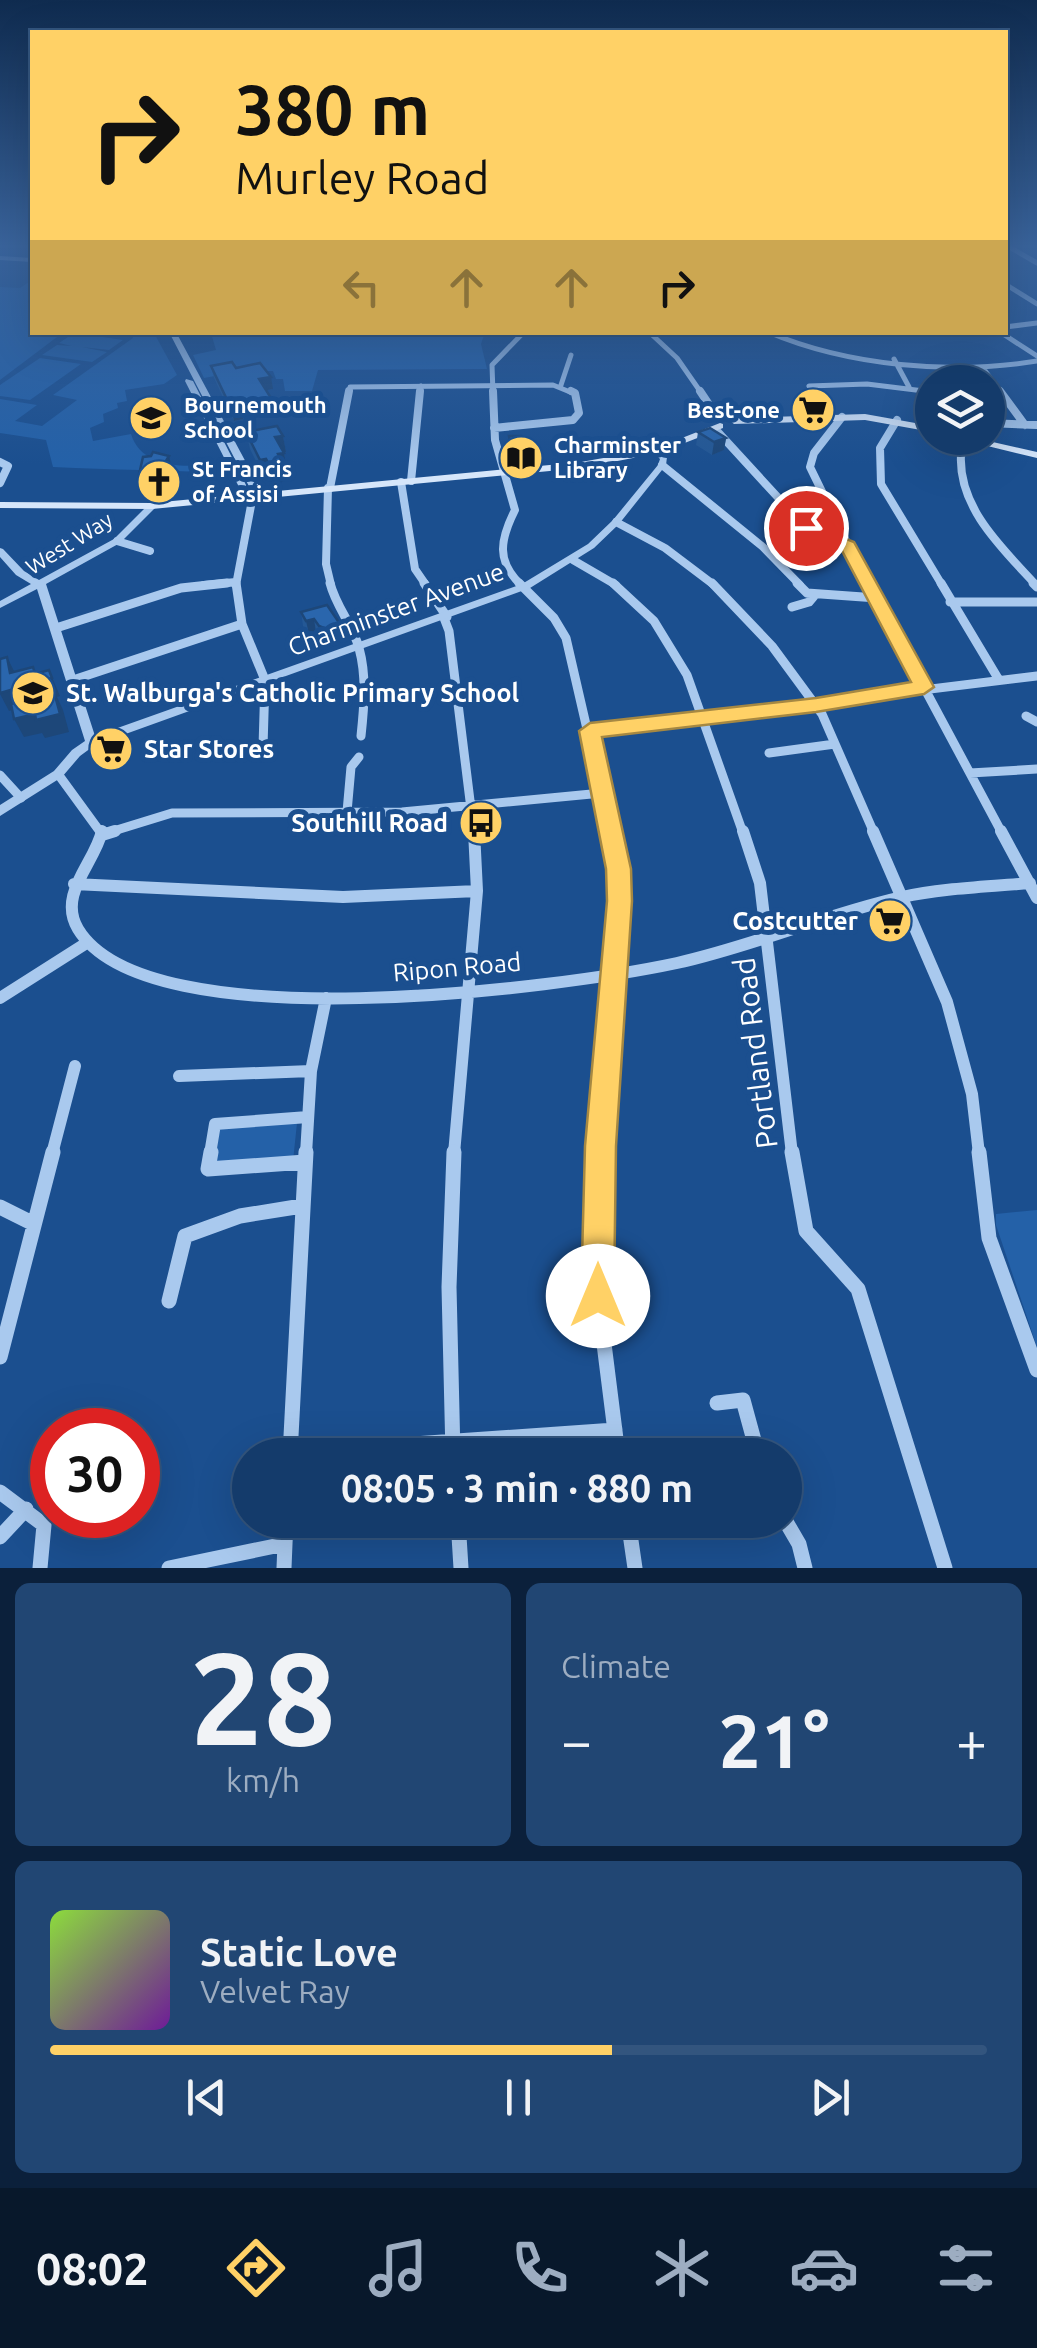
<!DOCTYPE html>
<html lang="en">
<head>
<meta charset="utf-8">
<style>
  :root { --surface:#143b6b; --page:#214673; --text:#f1f3f6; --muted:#9dadc1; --line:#33557e; --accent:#ffd166 }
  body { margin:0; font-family:Ubuntu,sans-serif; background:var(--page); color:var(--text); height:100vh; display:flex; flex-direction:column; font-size:38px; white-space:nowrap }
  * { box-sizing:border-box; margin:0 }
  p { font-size:32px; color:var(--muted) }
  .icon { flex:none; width:55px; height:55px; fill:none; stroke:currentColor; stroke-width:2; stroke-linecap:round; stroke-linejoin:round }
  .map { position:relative; height:1568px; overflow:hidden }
  .drawer { display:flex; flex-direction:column; gap:15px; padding:15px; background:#0b203b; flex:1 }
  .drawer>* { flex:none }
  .hud { position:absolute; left:30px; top:30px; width:978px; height:305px; border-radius:0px; box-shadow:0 10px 40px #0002,0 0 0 2px var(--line); background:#ffd166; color:#111; overflow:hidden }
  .buttons { position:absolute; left:915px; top:365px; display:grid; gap:20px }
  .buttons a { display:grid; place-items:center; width:90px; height:90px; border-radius:50%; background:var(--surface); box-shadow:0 10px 40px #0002,0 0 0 2px var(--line); font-size:50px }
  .speed { position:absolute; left:30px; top:1408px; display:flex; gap:20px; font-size:50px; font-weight:700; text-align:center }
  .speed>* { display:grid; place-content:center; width:130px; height:130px; border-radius:50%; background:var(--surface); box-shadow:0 10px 40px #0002,0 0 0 2px var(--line); line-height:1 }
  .speed .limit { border:15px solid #d22; background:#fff; color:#111 }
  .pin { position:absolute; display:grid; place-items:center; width:85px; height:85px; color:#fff; margin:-42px; border:5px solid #fff; border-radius:50%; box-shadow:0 2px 10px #0007 }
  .me { position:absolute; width:110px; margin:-55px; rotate:0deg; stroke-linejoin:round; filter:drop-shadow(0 0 8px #0008) }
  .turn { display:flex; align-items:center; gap:35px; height:210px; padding:0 40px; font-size:45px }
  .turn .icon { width:130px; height:130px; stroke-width:2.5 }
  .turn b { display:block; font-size:70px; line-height:85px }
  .lanes { display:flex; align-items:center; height:95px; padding:0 40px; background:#0003; justify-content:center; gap:50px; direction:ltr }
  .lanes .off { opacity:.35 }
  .big { font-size:75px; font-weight:700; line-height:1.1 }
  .drawer .widget { flex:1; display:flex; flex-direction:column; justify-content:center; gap:15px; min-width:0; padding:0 35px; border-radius:15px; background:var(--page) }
  .drawer .dial { align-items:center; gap:0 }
  .dial b { font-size:130px; line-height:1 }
  .song { display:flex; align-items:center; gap:30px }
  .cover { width:120px; height:120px; border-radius:15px; background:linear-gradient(135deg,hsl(90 70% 55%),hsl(280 70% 35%)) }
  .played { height:10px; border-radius:5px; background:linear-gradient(90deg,var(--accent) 60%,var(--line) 60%) }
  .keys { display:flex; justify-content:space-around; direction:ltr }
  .heat { display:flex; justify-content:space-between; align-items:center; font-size:55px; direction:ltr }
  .drawer .tiles { flex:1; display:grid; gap:15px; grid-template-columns:1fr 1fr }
  .widget:last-child { grid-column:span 2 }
  .trip { position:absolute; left:232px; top:1438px; width:570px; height:100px; border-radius:50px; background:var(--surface); box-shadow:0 10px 40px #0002,0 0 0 2px var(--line); font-weight:700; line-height:100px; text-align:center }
  .menu { display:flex; height:160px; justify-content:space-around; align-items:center; background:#08182b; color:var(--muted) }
  .menu .icon { width:70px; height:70px }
  .menu .current { color:var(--accent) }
  .menu b { font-size:45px; color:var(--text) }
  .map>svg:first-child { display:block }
  .green { fill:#2461a8 }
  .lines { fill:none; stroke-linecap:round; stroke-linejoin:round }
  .minor-far4 { stroke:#a9c9ee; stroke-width:5 }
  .minor-far3 { stroke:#a9c9ee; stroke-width:8 }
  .minor-far2 { stroke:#a9c9ee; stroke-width:9 }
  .minor-far1 { stroke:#a9c9ee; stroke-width:12 }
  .minor { stroke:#a9c9ee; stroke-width:15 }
  .tertiary { fill:#a9c9ee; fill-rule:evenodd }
  .secondary { fill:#d6e6fa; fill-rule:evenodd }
  .wall { fill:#245895 }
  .shaded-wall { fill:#1d4779 }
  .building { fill:#2a66ad; stroke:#1d4779; stroke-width:2.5 }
  .route { fill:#ffd166; stroke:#a68842; stroke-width:2.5 }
  .labels { text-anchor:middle; stroke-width:10; stroke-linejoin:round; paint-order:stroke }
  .far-poi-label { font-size:22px; font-weight:bold; fill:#fff; stroke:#1b4f8f; text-anchor:start }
  .far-street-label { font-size:22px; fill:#fff; stroke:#1b4f8f }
  .street-label { font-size:25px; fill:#fff; stroke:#1b4f8f }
  .poi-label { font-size:25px; font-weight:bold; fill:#fff; stroke:#1b4f8f; text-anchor:start }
  .near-street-label { font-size:30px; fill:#fff; stroke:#1b4f8f }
</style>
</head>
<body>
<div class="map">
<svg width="1037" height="1568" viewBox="0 0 1037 1568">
  <rect width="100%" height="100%" fill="#1b4f8f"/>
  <path class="green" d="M32,280V332L61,334L0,380V287L20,288Z
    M485,332L481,344L487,369L318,370L312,391H285L283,379H276L273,371H242L204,378L193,355L216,350L211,333Z
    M74,333L123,340L109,350L82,347L107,352L92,362L42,355L57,345L72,346L59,343Z
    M132,333H154L177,375L164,384L125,390L127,401L117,403L118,408L103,414L104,422L90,428L93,441L131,434C142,470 189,468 221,463L225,473C168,470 112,470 53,467L46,440L0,433V399L37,405L15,421L42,426L77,400L53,395L133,338Z
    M40,358L81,364L30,400L0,396V385Z
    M297,1123L293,1161L215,1163L220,1128Z
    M1037,1210V1347L996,1225V1214Z"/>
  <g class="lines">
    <path class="minor-far4" d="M1006,245L1037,263
      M1005,284L1037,304
      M1005,327L1037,323
      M649,332L677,358L702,394
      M768,332C848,366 952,375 1037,361
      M1000,332L1037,356
      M894,359L909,387
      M983,368L1002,394
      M561,385L571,355
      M349,394L350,387L553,385L575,394
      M420,394L421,386
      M493,394L492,365L524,332
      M815,394L809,386L867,384L932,392"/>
    <path class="minor-far3" d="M493,391L495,440L515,510C500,540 496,561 521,585
      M700,391L718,418
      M813,391L832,417
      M927,391L932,392
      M1000,391L1025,425
      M842,417L814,453L810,467L848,545
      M897,420L880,448L881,484L942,585
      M988,423L1037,425
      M494,428L573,420L579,413L575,393L571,391
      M717,431L806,528L848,545L870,585
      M976,438L961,455C958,508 1003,549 1036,585
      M0,462L8,466L0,483
      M662,465L763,547L800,585
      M411,481L420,391
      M401,482L415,569L426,585
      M328,488L326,564L331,585
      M330,488L349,391
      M616,522L665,548L714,585
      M117,541L150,551
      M573,560L616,585
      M204,585L236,582
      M236,585L253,495"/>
    <path class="minor-far2" d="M236,583L242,624L265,680L263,747
      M330,583C336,607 353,625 359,648C367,677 364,708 361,736
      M424,583L447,617
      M519,583L554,618L566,638L611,833
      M613,583L654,621L687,675L743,833
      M712,583L772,646L822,714L874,833
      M797,583L807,593L877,598
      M868,583L1002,833
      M941,583L999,680
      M1033,583L1037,587
      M950,602H1037
      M792,607L809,602L814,596
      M444,618L449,631L474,833
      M56,628L181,588L227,583
      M73,680L242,624
      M1026,716L1037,722
      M589,731L1037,676
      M769,753L835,744
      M970,773L1037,769
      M58,774L101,833
      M0,775L21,798
      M347,812L351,767L359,757
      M107,833L172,813L402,812L602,793"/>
    <path class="minor-far1" d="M102,831C95,863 57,894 78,929C147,1043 560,988 677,963C754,946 826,914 902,897C944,888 987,887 1030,883
      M743,831L760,883L792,1154
      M873,831L947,1002L972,1094L979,1154
      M1001,831L1037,898
      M102,835L115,831
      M74,884L343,897L477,891
      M0,998L85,944
      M179,1076L311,1071
      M52,1154L75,1066
      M210,1154L215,1124L308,1117
      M306,1154L311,1071L326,998
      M454,1154L477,891L474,831
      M603,1154L619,869L610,831"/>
    <path class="minor" d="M211,1152L208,1169L305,1162
      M603,1152L598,1296L618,1455
      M792,1152L806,1231L858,1289L945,1568
      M979,1152L989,1238L1037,1370
      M0,1207L34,1224
      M169,1301L185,1236L240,1216L302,1206
      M0,1357L53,1152
      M717,1403L743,1400L758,1455
      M291,1448L328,1450L615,1430
      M290,1455L306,1152
      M453,1455L449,1287L454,1152
      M0,1492L44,1525L40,1568
      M458,1520L461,1568
      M628,1520L635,1568
      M785,1520L799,1544L805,1568
      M0,1537L26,1509
      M169,1568L285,1544
      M284,1568L286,1520"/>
    <path class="tertiary" d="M0,256L32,258V262L0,260Z
      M169,332H176L263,494L261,496L253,494Z
      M186,379L193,381L246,485V498L238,496V485L185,381Z
      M653,449H659L667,457L666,465L619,524L594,548L530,588L95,745L80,756L62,777L0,816V805L54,771L72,750L85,741L37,589L0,608V601L31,584L16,575L0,557V548L3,549L24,571L39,580L114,539L149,504H155L157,506L120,543L46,584L95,736L522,584L588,544L613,520L658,465L660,459L652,451Z"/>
    <path class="secondary" d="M865,414L932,426V432L865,420L734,424L730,421L734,418Z
      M720,423L723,424V428L659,453L581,468L152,509L0,508V502L152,503L581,462L654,449Z
      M962,438H975L1037,452V458L963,440Z"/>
  </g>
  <path class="wall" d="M211,366L236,368L273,389L267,390L274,410L243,415V419L234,421L214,378Z
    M246,432L283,436L286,452L284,453L287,470L284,471L286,480L274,485L270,476L264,477L250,449Z
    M698,432L726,438L724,450L712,455L696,445Z
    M509,436L532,449V462L512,463L509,449Z
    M173,473L160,496H143L138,479Z
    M301,612L343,637L333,644L321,640L316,632L309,634L303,626Z"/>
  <path class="shaded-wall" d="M271,377L273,389L262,391L259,379Z
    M271,398L274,410L243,415V419L234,421L231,408L239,403Z
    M283,436L286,452L278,454L275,437Z
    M726,438L724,450L712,455L714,442Z
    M284,453L287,470L284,471L286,480L274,485L271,468L278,454Z
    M169,456L173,473L160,496L155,479Z
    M266,459L270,476L264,477L260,460Z
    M314,619L316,632L309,634L306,621Z
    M340,624L343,637L333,644L331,631Z
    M7,657L16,675L35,674L33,667L40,681L49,670L60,696L57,697L63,710L69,732L45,738L42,733L24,737L14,719L56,697L9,711L0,694Z"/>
  <path class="building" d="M232,362L236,368L260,363L271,377L259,379L271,398L239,403L241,406L231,408L211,366Z
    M277,426L283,436L275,437L284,453L278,454L282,462L271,468L266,459L260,460L246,432Z
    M710,428L726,438L714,442L698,432Z
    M509,436H521L532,449L512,450Z
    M153,452L169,456L155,479H138L143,457L151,456Z
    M327,605L340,624L331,631L319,626L314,619L306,621L301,612Z
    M7,657L10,673L33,667L35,674L49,670L52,678L0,693V659Z
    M54,692L60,714L36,720L35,714L14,719L11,704Z"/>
  <linearGradient id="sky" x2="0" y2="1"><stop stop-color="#0f2b4f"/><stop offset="0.53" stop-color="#39639b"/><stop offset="1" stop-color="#39639b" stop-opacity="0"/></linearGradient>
  <rect width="1037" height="464" fill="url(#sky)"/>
  <path class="route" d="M806,523L854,542L934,687L924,694L816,712L602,737L631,869L632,901L616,1146L614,1296L609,1308L598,1313L586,1308L581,1296L585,1146L607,901L606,869L579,731L590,723L816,698L911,682L841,549L800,531V524Z"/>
  <defs>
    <symbol id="supermarket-disc" viewBox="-11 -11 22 22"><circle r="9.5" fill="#ffd166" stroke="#1b4f8f"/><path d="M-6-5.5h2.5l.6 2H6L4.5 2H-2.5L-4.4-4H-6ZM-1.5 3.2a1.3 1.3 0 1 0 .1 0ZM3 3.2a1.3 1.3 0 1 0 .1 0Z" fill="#111"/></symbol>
    <symbol id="school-disc" viewBox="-11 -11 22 22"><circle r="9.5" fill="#ffd166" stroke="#1b4f8f"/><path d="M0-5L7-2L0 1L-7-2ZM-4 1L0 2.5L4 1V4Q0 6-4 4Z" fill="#111"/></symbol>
    <symbol id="library-disc" viewBox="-11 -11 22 22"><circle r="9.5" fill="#ffd166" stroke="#1b4f8f"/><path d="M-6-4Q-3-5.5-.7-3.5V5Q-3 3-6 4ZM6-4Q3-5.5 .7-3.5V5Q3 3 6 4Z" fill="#111"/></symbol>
    <symbol id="church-disc" viewBox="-11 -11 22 22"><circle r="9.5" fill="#ffd166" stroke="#1b4f8f"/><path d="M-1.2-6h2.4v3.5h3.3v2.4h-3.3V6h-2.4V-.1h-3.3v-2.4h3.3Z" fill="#111"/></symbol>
    <symbol id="bus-disc" viewBox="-11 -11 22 22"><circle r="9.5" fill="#ffd166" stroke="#1b4f8f"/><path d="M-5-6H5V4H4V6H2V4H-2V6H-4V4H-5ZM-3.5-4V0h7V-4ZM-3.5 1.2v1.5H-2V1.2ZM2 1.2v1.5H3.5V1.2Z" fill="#111"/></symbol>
  </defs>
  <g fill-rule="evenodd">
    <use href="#supermarket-disc" x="788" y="385" width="50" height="50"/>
    <use href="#school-disc" x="126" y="393" width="50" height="50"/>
    <use href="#library-disc" x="496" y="433" width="50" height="50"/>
    <use href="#church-disc" x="134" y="457" width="50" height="50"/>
    <use href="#school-disc" x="8" y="668" width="50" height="50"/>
    <use href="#supermarket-disc" x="86" y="724" width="50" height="50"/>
    <use href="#bus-disc" x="456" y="798" width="50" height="50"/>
    <use href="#supermarket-disc" x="865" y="896" width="50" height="50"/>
  </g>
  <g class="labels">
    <g class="far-poi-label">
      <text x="184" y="413">Bournemouth<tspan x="184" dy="25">School</tspan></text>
      <text x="780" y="418" text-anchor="end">Best-one</text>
      <text x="554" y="453">Charminster<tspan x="554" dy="25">Library</tspan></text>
      <text x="192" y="477">St Francis<tspan x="192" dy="25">of Assisi</tspan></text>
    </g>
    <g class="far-street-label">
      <text transform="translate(69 543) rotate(-32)" y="8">West Way</text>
    </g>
    <g class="street-label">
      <text transform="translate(396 609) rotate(-20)" y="9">Charminster Avenue</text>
      <text transform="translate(457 967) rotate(-5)" y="9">Ripon Road</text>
    </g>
    <g class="poi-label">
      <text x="66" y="702">St. Walburga's Catholic Primary School</text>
      <text x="144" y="758">Star Stores</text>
      <text x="448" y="832" text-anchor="end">Southill Road</text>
      <text x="858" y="930" text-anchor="end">Costcutter</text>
    </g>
    <g class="near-street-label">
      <text transform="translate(756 1053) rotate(-97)" y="10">Portland Road</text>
    </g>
  </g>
</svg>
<div class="buttons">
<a><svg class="icon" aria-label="layers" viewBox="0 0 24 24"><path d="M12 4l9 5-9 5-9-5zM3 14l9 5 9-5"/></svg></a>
</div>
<div class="speed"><div class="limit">30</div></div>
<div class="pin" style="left:806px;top:528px;background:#d93025"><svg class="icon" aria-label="arrive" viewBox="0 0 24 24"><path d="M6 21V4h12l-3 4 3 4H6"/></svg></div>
<svg class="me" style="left:598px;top:1296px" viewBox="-20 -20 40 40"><circle r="19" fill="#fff"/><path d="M0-13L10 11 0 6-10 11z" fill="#ffd166"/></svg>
<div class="trip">08:05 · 3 min · 880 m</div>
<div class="hud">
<div class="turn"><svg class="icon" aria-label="right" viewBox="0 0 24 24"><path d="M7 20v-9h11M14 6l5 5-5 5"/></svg><div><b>380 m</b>Murley Road</div></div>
<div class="lanes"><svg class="icon off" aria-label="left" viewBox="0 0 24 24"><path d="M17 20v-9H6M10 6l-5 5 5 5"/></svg><svg class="icon off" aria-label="ahead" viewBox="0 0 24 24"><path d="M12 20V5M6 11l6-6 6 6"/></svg><svg class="icon off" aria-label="ahead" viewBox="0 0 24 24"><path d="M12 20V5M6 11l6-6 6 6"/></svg><svg class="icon" aria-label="right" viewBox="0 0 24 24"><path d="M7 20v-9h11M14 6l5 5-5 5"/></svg></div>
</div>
</div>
<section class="drawer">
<div class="tiles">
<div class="widget dial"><b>28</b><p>km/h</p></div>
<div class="widget"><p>Climate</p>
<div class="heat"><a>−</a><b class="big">21°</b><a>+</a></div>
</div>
<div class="widget">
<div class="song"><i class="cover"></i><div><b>Static Love</b><p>Velvet Ray</p></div></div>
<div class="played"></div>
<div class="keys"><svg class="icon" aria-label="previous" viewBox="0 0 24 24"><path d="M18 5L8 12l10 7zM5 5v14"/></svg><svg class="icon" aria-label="pause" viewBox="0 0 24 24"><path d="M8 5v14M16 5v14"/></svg><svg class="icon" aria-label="next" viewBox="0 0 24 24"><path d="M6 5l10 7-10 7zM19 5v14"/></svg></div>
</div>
</div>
</section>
<nav class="menu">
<b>08:02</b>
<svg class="icon current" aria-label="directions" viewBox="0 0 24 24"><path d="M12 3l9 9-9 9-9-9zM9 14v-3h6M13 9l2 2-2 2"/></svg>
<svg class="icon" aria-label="music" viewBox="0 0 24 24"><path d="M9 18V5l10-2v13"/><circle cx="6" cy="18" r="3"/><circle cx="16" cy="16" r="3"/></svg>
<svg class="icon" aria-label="phone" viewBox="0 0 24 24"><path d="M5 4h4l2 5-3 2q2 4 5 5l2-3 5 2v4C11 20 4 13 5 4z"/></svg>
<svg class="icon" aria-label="climate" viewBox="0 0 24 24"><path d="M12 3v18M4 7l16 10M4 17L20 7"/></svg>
<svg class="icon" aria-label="car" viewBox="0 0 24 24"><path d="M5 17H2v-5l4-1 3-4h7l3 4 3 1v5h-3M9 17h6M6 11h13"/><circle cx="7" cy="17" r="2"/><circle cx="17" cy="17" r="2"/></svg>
<svg class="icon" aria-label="filters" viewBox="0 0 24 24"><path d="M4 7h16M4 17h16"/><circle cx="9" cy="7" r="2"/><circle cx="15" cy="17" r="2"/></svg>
</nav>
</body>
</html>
